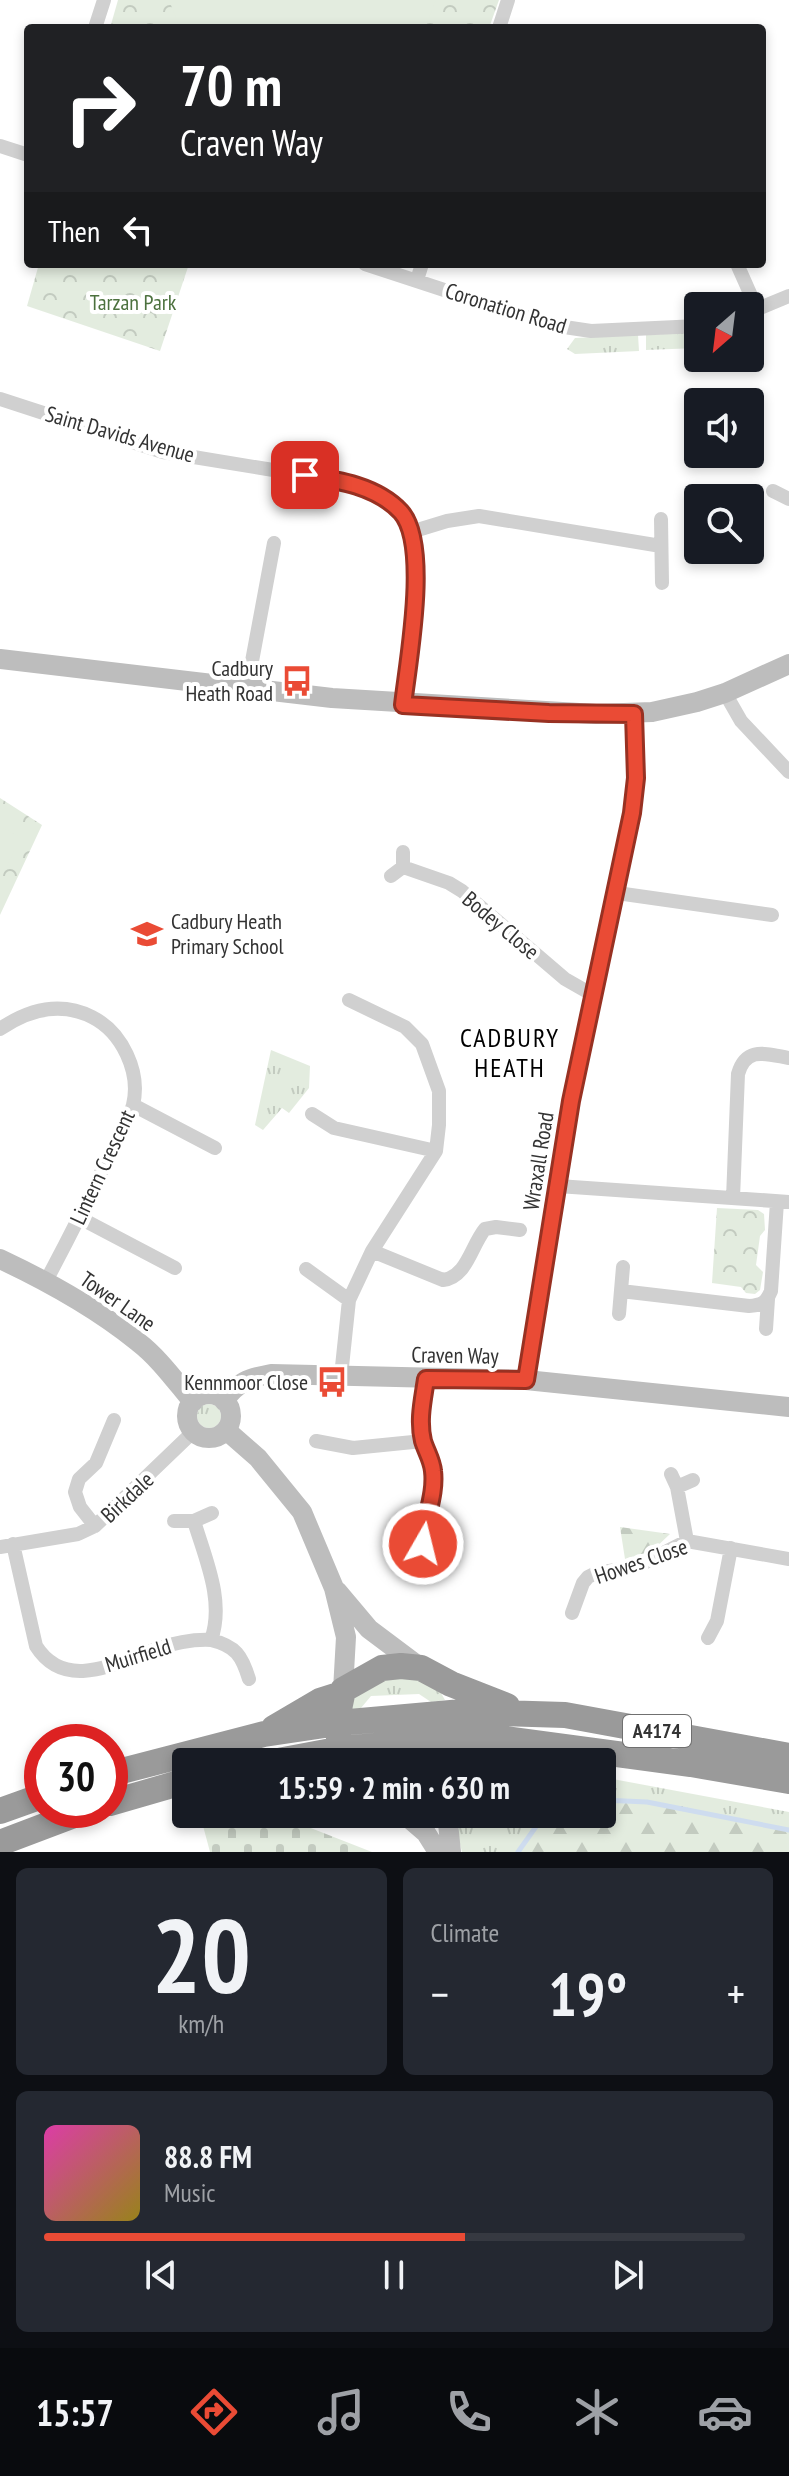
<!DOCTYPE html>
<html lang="en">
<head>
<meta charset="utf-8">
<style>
  :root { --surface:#171b24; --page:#242831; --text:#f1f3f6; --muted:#9ea1a6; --line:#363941; --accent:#ea4b35 }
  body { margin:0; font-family:"PT Sans Narrow",sans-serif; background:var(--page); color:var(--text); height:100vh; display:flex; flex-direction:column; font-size:30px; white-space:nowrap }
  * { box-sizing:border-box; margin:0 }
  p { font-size:26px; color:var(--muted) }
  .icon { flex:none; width:44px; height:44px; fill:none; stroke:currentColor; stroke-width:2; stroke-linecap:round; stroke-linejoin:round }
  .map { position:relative; height:1852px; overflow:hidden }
  .side { display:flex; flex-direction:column; gap:16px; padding:16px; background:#0d0f14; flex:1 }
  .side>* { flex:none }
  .top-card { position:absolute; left:24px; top:24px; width:742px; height:244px; border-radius:8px; box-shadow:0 4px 12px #0003; background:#202124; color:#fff; overflow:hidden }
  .needle { width:52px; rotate:208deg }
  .buttons { position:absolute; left:684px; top:292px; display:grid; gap:16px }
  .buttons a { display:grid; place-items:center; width:80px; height:80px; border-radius:8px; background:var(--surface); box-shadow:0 4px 12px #0003; font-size:40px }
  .speed { position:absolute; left:24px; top:1724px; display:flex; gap:16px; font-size:40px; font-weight:700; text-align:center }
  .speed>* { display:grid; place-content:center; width:104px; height:104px; border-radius:50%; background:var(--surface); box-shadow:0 4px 12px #0003; line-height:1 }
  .speed .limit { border:12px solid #d22; background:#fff; color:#111 }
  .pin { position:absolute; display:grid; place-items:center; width:68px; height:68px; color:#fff; margin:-34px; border-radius:16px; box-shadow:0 4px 12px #0006 }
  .me { position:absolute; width:88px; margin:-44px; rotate:8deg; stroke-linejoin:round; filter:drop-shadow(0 0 6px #0008) }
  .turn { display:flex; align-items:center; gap:28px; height:168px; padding:0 24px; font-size:36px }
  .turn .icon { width:104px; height:104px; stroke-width:2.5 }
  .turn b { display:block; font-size:56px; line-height:68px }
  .then { display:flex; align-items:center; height:76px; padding:0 24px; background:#0003; gap:16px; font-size:30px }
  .big { font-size:60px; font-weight:700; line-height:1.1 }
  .side .tile { flex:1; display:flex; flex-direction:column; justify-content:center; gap:12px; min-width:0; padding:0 28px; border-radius:12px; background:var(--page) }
  .side .dial { align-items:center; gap:0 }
  .dial b { font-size:104px; line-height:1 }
  .song { display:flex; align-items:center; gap:24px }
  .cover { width:96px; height:96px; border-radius:12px; background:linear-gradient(135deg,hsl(320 70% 55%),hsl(50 70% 35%)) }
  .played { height:8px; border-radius:4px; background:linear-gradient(90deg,var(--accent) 60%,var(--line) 60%) }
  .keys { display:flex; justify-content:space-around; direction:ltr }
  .heat { display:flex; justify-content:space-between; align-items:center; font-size:44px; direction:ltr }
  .side .tiles { flex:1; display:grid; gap:16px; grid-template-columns:1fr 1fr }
  .tile:last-child { grid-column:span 2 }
  .trip { position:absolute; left:172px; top:1748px; width:444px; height:80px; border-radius:8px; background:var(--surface); box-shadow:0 4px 12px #0003; font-weight:700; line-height:80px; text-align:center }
  .tabs { display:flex; height:128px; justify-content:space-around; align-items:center; background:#090b0e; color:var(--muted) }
  .tabs .icon { width:56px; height:56px }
  .tabs .current { color:var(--accent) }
  .tabs b { font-size:36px; color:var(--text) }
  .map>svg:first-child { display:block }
  .grass { fill:url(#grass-tufts) }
  .forest { fill:url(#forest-firs) }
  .cemetery { fill:url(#cemetery-stones) }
  .park { fill:url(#park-crowns) }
  .pitch { fill:#e3ecdf }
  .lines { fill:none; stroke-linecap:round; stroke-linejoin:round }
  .stream { stroke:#cedcef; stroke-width:5 }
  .street { stroke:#d0d0d0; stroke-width:14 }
  .secondary { stroke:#bdbdbd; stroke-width:20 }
  .highway { stroke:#9a9a9a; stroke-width:26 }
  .route-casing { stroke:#983122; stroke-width:20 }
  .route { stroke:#ea4b35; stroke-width:14 }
  .labels { text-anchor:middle; stroke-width:8; stroke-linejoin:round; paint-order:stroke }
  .shield { fill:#fff; stroke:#707070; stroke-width:2 }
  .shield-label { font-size:20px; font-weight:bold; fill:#333 }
  .park-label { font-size:22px; fill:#4c713e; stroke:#fff }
  .street-label { font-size:22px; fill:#333; stroke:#fff }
  .poi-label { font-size:22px; fill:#333; stroke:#fff; text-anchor:end }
  .quarter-label { font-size:26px; letter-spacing:2px; fill:#000; stroke:#fff }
</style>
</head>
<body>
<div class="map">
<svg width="789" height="1852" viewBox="0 0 789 1852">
  <defs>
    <pattern id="grass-tufts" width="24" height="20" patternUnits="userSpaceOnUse" patternTransform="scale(2)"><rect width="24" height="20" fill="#e3ecdf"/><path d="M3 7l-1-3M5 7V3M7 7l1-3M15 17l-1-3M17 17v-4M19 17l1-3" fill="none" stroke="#c3cbc0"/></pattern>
    <pattern id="forest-firs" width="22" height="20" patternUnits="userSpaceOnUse" patternTransform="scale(2)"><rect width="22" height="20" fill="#e3ecdf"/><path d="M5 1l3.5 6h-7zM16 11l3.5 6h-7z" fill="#c3cbc0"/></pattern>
    <pattern id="cemetery-stones" width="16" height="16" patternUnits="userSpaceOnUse" patternTransform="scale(2)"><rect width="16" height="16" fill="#e3ecdf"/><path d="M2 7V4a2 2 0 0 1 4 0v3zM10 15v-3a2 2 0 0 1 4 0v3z" fill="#c3cbc0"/></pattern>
    <pattern id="park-crowns" width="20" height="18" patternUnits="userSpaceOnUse" patternTransform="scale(2)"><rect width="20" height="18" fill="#e3ecdf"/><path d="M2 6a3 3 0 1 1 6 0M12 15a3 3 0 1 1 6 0" fill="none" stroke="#c3cbc0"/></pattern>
  </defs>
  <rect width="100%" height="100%" fill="#fff"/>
  <path class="grass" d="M698,332V348L646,350V335Z
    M638,335L639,351L575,354L567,349L575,338Z
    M271,1050L310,1066L309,1088L289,1113L282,1108L263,1130L255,1125Z
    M197 1416a12 12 0 1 1 24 0a12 12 0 1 1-24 0Z
    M412,1675L441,1693L445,1700L431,1702L419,1694L371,1696L361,1708L348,1711C362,1678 381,1678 412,1675Z
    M602,1777L789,1812V1852H462L455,1824L456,1814H602Z"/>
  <path class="forest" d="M620,1527L670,1534L652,1551L625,1559Z
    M602,1800L644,1802L789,1830V1852H527L547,1814H602Z"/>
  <path class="cemetery" d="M235,1814H275L372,1852H210L202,1822Z"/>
  <path class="park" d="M118,0H499L489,28H110Z
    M39,264H189L160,351L27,306Z
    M0,798L42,825L0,915Z
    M717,1208L758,1210L764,1214L765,1230L760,1236L756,1265L763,1272L760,1290L755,1294L746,1293L741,1287L712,1283Z"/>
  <path class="pitch" d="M169,0H436L425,28H180Z
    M0,827L21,837L0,880Z"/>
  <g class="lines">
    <path class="stream" d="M602,1800L647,1802L789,1830
      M518,1852L545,1814"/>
    <path class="street" d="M95,28L104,0
      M499,28L508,0
      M0,146L28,155
      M365,264L551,325L591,331L698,326
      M737,264L757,309
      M417,280L422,264
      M750,312L789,296
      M0,399L163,452L334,480L359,486L388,500L403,514L411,532L417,561L403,705
      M773,491L789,499
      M661,519L662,583
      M411,532L447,521L479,516L661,546
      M247,688L274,543
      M725,693L741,721L789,772
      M403,867L449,883L462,891L565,979L593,995
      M391,876L403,867V852
      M617,893L772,915
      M0,1029C28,1010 60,1001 92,1017C122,1032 141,1072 133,1105C129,1120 118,1136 112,1150C91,1194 69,1238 46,1281
      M133,1105L215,1148
      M312,1114L334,1128L436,1151
      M558,1186L789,1202
      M733,1198L738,1074C746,1046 766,1054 789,1058
      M80,1218L175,1268
      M372,1251L443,1280C467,1277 471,1246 485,1229L496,1227L520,1230
      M306,1269L349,1300
      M621,1291L749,1306C762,1305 766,1303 771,1291L777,1202
      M619,1314L623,1267
      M766,1329L768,1299
      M341,1376L349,1300L372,1251L436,1151L439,1125V1091L422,1044L405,1027L349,1000
      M526,1380L571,1101L632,813L636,778L634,714
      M316,1441L353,1448L423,1441
      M671,1474L677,1487L687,1541
      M677,1487L693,1480
      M174,1521H194L212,1513
      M95,1526L80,1507L75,1492L79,1479L96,1463L114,1420
      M13,1544L36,1646C65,1692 116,1663 156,1649C174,1643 191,1639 211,1640C225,1601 205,1558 194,1521
      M423,1544C424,1520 436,1495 433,1471C432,1460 426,1451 423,1441C418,1420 423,1400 426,1379
      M0,1547L78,1534L95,1526L194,1431
      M572,1613L583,1583L588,1577L596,1573L636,1567L687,1541L789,1559
      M708,1638L717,1621L731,1548
      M211,1640C236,1646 242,1656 249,1679"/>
    <path class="secondary" d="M0,659L332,698L596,714L652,712L697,702L725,693L789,664
      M0,1259C49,1282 96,1308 138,1342C159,1358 176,1382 193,1402
      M187 1416a22 22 0 1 1 44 0a22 22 0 1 1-44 0Z
      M224,1401C237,1382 249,1378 271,1374L526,1380L789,1407
      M226,1430L258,1458L302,1512L334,1588L346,1637L343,1690
      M337,1591L369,1629L421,1668
      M404,1814L426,1833L438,1852
      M447,1814L451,1852"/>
    <path class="highway" d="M274,1728L320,1701L342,1694
      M339,1740L338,1714L343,1690L382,1668L401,1666L421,1668L451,1684L507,1706
      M273,1762L342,1749L483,1736L691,1764L789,1781
      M460,1762L464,1722
      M475,1762L518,1752L529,1747
      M110,1774L264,1734L338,1723L462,1712L565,1715L789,1756
      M110,1803L186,1781
      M0,1811L42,1796
      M0,1843L87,1810"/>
  </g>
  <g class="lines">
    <defs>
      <path id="route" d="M305,475C338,480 377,486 401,512C430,545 408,661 403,705L549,713L634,714L636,778L632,813L571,1101L526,1380L426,1379C423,1400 418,1420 423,1441C426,1451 432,1460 433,1471C436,1495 424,1520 423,1544"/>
    </defs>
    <use href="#route" class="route-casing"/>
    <use href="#route" class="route"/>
  </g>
  <defs>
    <symbol id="bus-bare" viewBox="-9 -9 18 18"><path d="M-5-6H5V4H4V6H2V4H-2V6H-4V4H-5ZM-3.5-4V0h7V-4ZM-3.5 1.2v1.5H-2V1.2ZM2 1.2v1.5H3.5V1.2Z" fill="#ea4b35" stroke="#fff" stroke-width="2.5" paint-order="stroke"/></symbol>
    <symbol id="school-bare" viewBox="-9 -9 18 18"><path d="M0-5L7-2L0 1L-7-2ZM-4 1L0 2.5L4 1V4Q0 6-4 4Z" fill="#ea4b35" stroke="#fff" stroke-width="2.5" paint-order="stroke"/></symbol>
  </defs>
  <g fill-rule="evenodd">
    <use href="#bus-bare" x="275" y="659" width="44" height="44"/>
    <use href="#school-bare" x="125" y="912" width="44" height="44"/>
    <use href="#bus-bare" x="310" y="1360" width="44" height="44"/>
  </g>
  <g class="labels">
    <rect class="shield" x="623" y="1715" width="68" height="32" rx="6"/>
    <g class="shield-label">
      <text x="657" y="1738">A4174</text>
    </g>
    <g class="park-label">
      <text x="133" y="310">Tarzan Park</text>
    </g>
    <g class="street-label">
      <text transform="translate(506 308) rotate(17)" y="8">Coronation Road</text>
      <text transform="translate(120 434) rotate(16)" y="8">Saint Davids Avenue</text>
      <text transform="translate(501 925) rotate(40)" y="8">Bodey Close</text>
      <text transform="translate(538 1161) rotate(-81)" y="8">Wraxall Road</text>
      <text transform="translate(102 1167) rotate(-65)" y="8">Lintern Crescent</text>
      <text transform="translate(118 1301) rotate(35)" y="8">Tower Lane</text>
      <text transform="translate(455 1355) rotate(1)" y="8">Craven Way</text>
      <text transform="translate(127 1497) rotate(-43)" y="8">Birkdale</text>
      <text transform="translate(641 1561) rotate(-19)" y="8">Howes Close</text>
      <text transform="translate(138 1655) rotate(-17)" y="8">Muirfield</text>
    </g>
    <g class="poi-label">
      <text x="273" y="676">Cadbury<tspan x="273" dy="25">Heath Road</tspan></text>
      <text x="171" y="929" text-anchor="start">Cadbury Heath<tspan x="171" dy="25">Primary School</tspan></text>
      <text x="308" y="1390">Kennmoor Close</text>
    </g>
    <g class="quarter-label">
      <text x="510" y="1047">CADBURY<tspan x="510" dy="30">HEATH</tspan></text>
    </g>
  </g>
</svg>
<div class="buttons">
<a><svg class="needle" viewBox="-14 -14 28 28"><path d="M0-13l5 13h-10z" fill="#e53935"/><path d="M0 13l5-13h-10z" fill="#9ea1a6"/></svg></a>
<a><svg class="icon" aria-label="sound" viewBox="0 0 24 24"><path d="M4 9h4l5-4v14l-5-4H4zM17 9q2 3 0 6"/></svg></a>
<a><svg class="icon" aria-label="search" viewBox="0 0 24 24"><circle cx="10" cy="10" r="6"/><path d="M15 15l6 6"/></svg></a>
</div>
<div class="speed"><div class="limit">30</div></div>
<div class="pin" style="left:305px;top:475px;background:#d93025"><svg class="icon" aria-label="arrive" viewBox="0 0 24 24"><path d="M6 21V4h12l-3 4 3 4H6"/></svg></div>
<svg class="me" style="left:423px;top:1544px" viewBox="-20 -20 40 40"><circle r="17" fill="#ea4b35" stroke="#fff" stroke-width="3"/><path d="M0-11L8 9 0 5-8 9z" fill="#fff"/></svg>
<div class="trip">15:59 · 2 min · 630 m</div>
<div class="top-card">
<div class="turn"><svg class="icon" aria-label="right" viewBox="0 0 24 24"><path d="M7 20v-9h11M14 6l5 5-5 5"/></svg><div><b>70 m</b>Craven Way</div></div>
<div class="then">Then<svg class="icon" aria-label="left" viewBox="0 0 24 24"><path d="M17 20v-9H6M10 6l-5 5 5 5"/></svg></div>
</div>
</div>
<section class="side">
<div class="tiles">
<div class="tile dial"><b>20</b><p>km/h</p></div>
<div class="tile"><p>Climate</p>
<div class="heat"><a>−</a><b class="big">19°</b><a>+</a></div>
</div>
<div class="tile">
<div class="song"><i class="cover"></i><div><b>88.8 FM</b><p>Music</p></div></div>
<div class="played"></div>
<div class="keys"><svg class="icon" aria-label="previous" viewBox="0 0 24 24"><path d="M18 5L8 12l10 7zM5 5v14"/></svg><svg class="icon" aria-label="pause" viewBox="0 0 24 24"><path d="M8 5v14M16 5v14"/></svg><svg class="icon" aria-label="next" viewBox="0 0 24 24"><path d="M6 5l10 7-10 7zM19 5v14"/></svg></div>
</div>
</div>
</section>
<nav class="tabs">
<b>15:57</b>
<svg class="icon current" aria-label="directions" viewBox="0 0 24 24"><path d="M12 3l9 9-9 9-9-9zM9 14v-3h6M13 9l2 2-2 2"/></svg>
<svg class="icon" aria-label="music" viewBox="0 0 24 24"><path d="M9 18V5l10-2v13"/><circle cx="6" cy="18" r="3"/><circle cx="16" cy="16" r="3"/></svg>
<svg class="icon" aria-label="phone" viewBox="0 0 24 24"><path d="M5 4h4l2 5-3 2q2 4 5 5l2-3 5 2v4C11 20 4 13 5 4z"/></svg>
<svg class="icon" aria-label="climate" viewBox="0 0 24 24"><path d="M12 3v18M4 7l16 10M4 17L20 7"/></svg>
<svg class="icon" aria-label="car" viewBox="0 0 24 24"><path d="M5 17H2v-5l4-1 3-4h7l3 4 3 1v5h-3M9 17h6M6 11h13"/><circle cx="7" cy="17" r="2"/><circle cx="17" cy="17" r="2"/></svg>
</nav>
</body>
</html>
